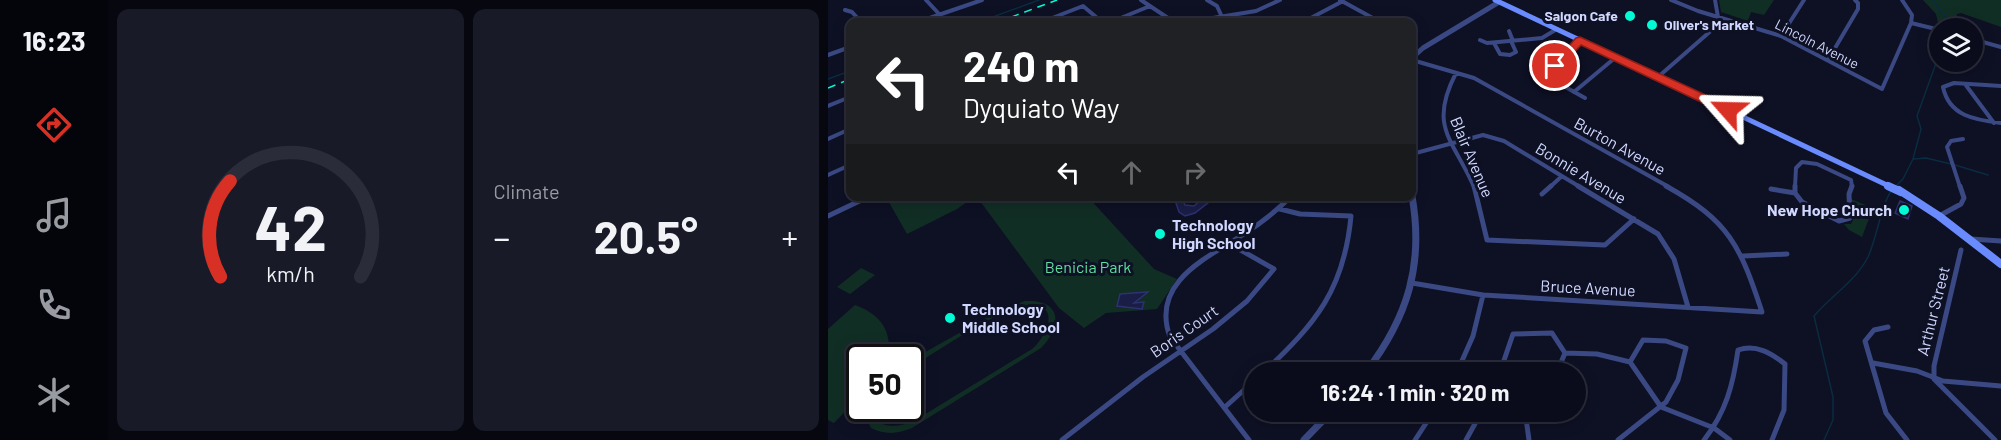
<!DOCTYPE html>
<html lang="en">
<head>
<meta charset="utf-8">
<style>
  :root { --surface:#0a0c1b; --page:#181a28; --text:#f1f3f6; --muted:#999ba3; --line:#2a2c3a; --accent:#d93025 }
  body { margin:0; font-family:Barlow,sans-serif; background:var(--page); color:var(--text); height:100vh; display:flex; flex-direction:column; font-size:22px; white-space:nowrap }
  * { box-sizing:border-box; margin:0 }
  p { font-size:20px; color:var(--muted) }
  .icon { flex:none; width:33px; height:33px; fill:none; stroke:currentColor; stroke-width:2; stroke-linecap:round; stroke-linejoin:round }
  .map { position:relative; flex:1; overflow:hidden }
  .side { display:flex; flex-direction:column; gap:9px; padding:9px; background:#06070f; width:720px }
  .side>* { flex:none }
  .top-card { position:absolute; left:18px; top:18px; width:570px; height:183px; border-radius:12px; box-shadow:0 3px 15px #0003,0 0 0 2px var(--line); background:#202124; color:#fff; overflow:hidden }
  .buttons { position:absolute; left:1101px; top:18px; display:grid; gap:12px }
  .buttons a { display:grid; place-items:center; width:54px; height:54px; border-radius:50%; background:var(--surface); box-shadow:0 3px 15px #0003,0 0 0 2px var(--line); font-size:30px }
  .speed { position:absolute; left:18px; top:344px; display:flex; gap:12px; font-size:30px; font-weight:700; text-align:center }
  .speed>* { display:grid; place-content:center; width:78px; height:78px; border-radius:50%; background:var(--surface); box-shadow:0 3px 15px #0003,0 0 0 2px var(--line); line-height:1 }
  .speed .limit { border:3px solid #111; border-radius:9px; background:#fff; color:#111 }
  .pin { position:absolute; display:grid; place-items:center; width:51px; height:51px; color:#fff; margin:-26px; border:3px solid #fff; border-radius:50%; box-shadow:0 2px 6px #0007 }
  .me { position:absolute; width:66px; margin:-33px; rotate:295deg; stroke-linejoin:round; filter:drop-shadow(0 0 4px #0008) }
  .turn { display:flex; align-items:center; gap:21px; height:126px; padding:0 18px; font-size:27px }
  .turn .icon { width:78px; height:78px; stroke-width:2.5 }
  .turn b { display:block; font-size:42px; line-height:51px }
  .lanes { display:flex; align-items:center; height:57px; padding:0 18px; background:#0003; justify-content:center; gap:30px; direction:ltr }
  .lanes .off { opacity:.35 }
  .big { font-size:45px; font-weight:700; line-height:1.1 }
  .side .tile { flex:1; display:flex; flex-direction:column; justify-content:center; gap:9px; min-width:0; padding:0 21px; border-radius:12px; background:var(--page) }
  .side .dial { align-items:center; gap:0 }
  .dial svg { height:156px; overflow:visible; fill:none; stroke:var(--line); stroke-width:7; stroke-linecap:round; text-anchor:middle }
  .dial text { fill:var(--text); stroke:none }
  .heat { display:flex; justify-content:space-between; align-items:center; font-size:33px; direction:ltr }
  .side .tiles { flex:1; display:grid; gap:9px; grid-template-columns:repeat(2,1fr) }
  .trip { position:absolute; left:416px; top:362px; width:342px; height:60px; border-radius:30px; background:var(--surface); box-shadow:0 3px 15px #0003,0 0 0 2px var(--line); font-weight:700; line-height:60px; text-align:center }
  main { display:flex; flex:1; min-height:0 }
  .menu { display:flex; flex-direction:column; width:108px; justify-content:space-around; align-items:center; background:#04050b; color:var(--muted) }
  .menu .icon { width:42px; height:42px }
  .menu .current { color:var(--accent) }
  .menu b { font-size:27px; color:var(--text) }
  .map>svg:first-child { display:block }
  .green { fill:#112e25 }
  .lines { fill:none; stroke-linecap:round; stroke-linejoin:round }
  .stream { stroke:#0a2c41; stroke-width:1.5 }
  .building { fill:#1a1d45; stroke:#2d3171; stroke-width:1.5 }
  .minor-far1 { stroke:#3a4983; stroke-width:4 }
  .minor { stroke:#3a4983; stroke-width:5 }
  .tertiary-far1 { stroke:#3a4983; stroke-width:5 }
  .tertiary { stroke:#3a4983; stroke-width:7 }
  .secondary-far1 { stroke:#698bfe; stroke-width:5 }
  .secondary { stroke:#698bfe; stroke-width:8 }
  .rail { stroke:#02fbd4; stroke-width:1.5; stroke-dasharray:8 6; stroke-linecap:butt }
  .route { fill:#d93025; stroke:#8d1f18; stroke-width:1.5 }
  .poi-dot { fill:#02fbd4; stroke:#0e1024; stroke-width:2 }
  .labels { text-anchor:middle; stroke-width:6; stroke-linejoin:round; paint-order:stroke }
  .far-poi-label { font-size:14px; font-weight:bold; fill:#d1d8ff; stroke:#0e1024; text-anchor:end }
  .far-street-label { font-size:14px; fill:#d1d8ff; stroke:#0e1024 }
  .street-label { font-size:16px; fill:#d1d8ff; stroke:#0e1024 }
  .poi-label { font-size:16px; font-weight:bold; fill:#d1d8ff; stroke:#0e1024; text-anchor:start }
  .park-label { font-size:16px; fill:#5ddf9d; stroke:#0e1024 }
</style>
</head>
<body>
<main>
<nav class="menu">
<b>16:23</b>
<svg class="icon current" aria-label="directions" viewBox="0 0 24 24"><path d="M12 3l9 9-9 9-9-9zM9 14v-3h6M13 9l2 2-2 2"/></svg>
<svg class="icon" aria-label="music" viewBox="0 0 24 24"><path d="M9 18V5l10-2v13"/><circle cx="6" cy="18" r="3"/><circle cx="16" cy="16" r="3"/></svg>
<svg class="icon" aria-label="phone" viewBox="0 0 24 24"><path d="M5 4h4l2 5-3 2q2 4 5 5l2-3 5 2v4C11 20 4 13 5 4z"/></svg>
<svg class="icon" aria-label="climate" viewBox="0 0 24 24"><path d="M12 3v18M4 7l16 10M4 17L20 7"/></svg>
</nav>
<section class="side">
<div class="tiles">
<div class="tile dial"><svg viewBox="0 0 100 80">
<path d="M14 69A42 42 0 1 1 86 69"/>
<path d="M14 69A42 42 0 0 1 19 20" stroke="#d93025"/>
<text x="50" y="56" font-size="32" font-weight="700">42</text>
<text x="50" y="72" font-size="11">km/h</text>
</svg></div>
<div class="tile"><p>Climate</p>
<div class="heat"><a>−</a><b class="big">20.5°</b><a>+</a></div>
</div>
</div>
</section>
<div class="map">
<svg width="1173" height="440" viewBox="0 0 1173 440">
  <rect width="100%" height="100%" fill="#0e1024"/>
  <path class="green" d="M891,0H946L936,15L923,12L920,21L893,12Z
    M1095,0H1173V27L1133,13L1129,14L1127,28H1111L1108,14Z
    M58,197H146L129,209L79,234Z
    M149,197H260L326,269L349,279L329,309L278,313L256,328L231,308Z
    M1023,199L1045,208L1034,237L1021,230L1016,224H1023L1025,220Z
    M33,268L47,275L22,294L9,287Z
    M197,301C234,299 235,326 213,348L84,428C70,434 57,435 43,428L37,415V408H44L47,420C60,429 72,426 86,421L204,349C221,334 233,302 198,305C174,307 107,353 83,367V360L176,308Z
    M27,305C53,315 63,329 61,357H32L31,397L6,423L0,420V329Z"/>
  <g class="lines">
    <path class="stream" d="M1105,0L1119,19L1118,28
      M151,22L211,0
      M0,79L22,71
      M1086,159L1098,158L1123,164
      M1127,165L1160,175
      M1067,187L1075,179L1085,159L1093,129L1089,116L1112,52
      M996,440L1005,420V397L986,316C1004,295 1027,282 1040,257C1049,238 1053,204 1064,190"/>
  </g>
  <path class="building" d="M354,198L357,205L366,206L375,198L381,202L367,213L357,216L351,212L347,200Z
    M1072,201L1084,206L1080,219L1067,213Z
    M320,292L306,303L316,302L314,309L289,306L292,294Z"/>
  <g class="lines">
    <path class="minor-far1" d="M98,0L112,15
      M313,0L346,22
      M379,0L389,6L394,17
      M512,0L552,22
      M843,0L870,11L953,36L1054,89L1083,23L1084,15L1074,0
      M17,10L24,12L33,22
      M481,19L515,1
      M90,22L154,0
      M214,22L255,6L274,22
      M283,22L322,6
      M360,22L428,11L452,0
      M1083,23L1112,30
      M681,31L685,41
      M953,36L976,0
      M1144,39L1173,47
      M652,40L659,43L714,38L729,29
      M666,43L672,54L682,55L688,52L683,41
      M0,55L22,47
      M584,60L646,78L841,187
      M1000,60L1030,9V3L1027,0
      M628,73C600,127 625,139 646,187
      M830,77L885,29L890,17L887,0
      M707,78L727,66L752,40
      M732,84L757,98
      M1137,84L1166,123
      M1173,86L1126,83L1115,87C1121,116 1147,120 1173,123
      M746,92L788,57
      M0,106L22,97
      M0,139L22,129
      M584,154L655,135L676,141L752,187
      M0,175L22,165
      M722,187L734,176
      M967,187L968,168L974,162L989,164L1023,180L1024,187
      M1132,187L1119,147L1123,141L1135,139"/>
    <path class="minor" d="M646,186L659,240L777,245L806,219
      M750,186L830,234L846,259L860,307
      M967,186V193L974,202L1011,221L1022,218L1021,194L1024,186
      M943,189L967,193
      M714,194L723,186
      M0,216L42,196
      M1111,216L1133,204L1136,198L1132,186
      M1143,239L1173,241
      M1133,250L1106,366V379L1167,440
      M915,256L959,254
      M584,283L655,295L934,312C912,245 901,221 838,186
      M1060,327L1046,330L1037,341L1058,413L1079,440
      M737,353L769,354L802,362L833,407L886,428L902,440
      M1045,363L1089,371L1115,381L1173,386
      M599,364L616,372
      M436,372C488,323 516,290 523,216L472,214L452,209
      M629,372L645,336L655,295
      M672,372L685,334L724,333L737,353
      M729,372L737,353
      M397,407L426,381
      M697,411L701,440
      M234,440L315,377L385,329L419,301L446,269L402,244
      M421,440L342,337C322,282 379,258 416,234C433,223 449,211 463,196
      M587,440L606,411
      M638,440L654,411
      M790,440L838,402L850,380L858,348L838,341L815,340L802,362
      M876,440C898,412 905,385 910,350C928,344 943,353 957,364L956,410L944,440"/>
    <path class="tertiary-far1" d="M584,58L595,48L671,2"/>
    <path class="tertiary" d="M538,372C580,317 596,264 584,196
      M476,440L504,411"/>
    <path class="secondary-far1" d="M667,0L1063,187"/>
    <path class="secondary" d="M1060,186L1073,192
      M1071,190L1111,216L1173,264"/>
    <path class="rail" d="M170,22L229,0
      M0,88L22,79"/>
  </g>
  <path class="route" d="M752,37L904,107L906,110L900,114L896,113L753,45L731,69H724V64L748,38Z"/>
  <g class="poi-dot">
    <circle cx="802" cy="16" r="6"/>
    <circle cx="824" cy="25" r="6"/>
    <circle cx="1076" cy="210" r="6"/>
    <circle cx="332" cy="234" r="6"/>
    <circle cx="122" cy="318" r="6"/>
  </g>
  <g class="labels">
    <g class="far-poi-label">
      <text x="790" y="21">Saigon Cafe</text>
      <text x="836" y="30" text-anchor="start">Oliver's Market</text>
    </g>
    <g class="far-street-label">
      <text transform="translate(989 44) rotate(27)" y="5">Lincoln Avenue</text>
    </g>
    <g class="street-label">
      <text transform="translate(792 146) rotate(29)" y="6">Burton Avenue</text>
      <text transform="translate(644 157) rotate(67)" y="6">Blair Avenue</text>
      <text transform="translate(753 173) rotate(31)" y="6">Bonnie Avenue</text>
      <text transform="translate(760 288) rotate(3)" y="6">Bruce Avenue</text>
      <text transform="translate(1105 311) rotate(-76)" y="6">Arthur Street</text>
      <text transform="translate(356 331) rotate(-35)" y="6">Boris Court</text>
    </g>
    <g class="poi-label">
      <text x="1064" y="216" text-anchor="end">New Hope Church</text>
      <text x="344" y="231">Technology<tspan x="344" dy="18">High School</tspan></text>
      <text x="134" y="315">Technology<tspan x="134" dy="18">Middle School</tspan></text>
    </g>
    <g class="park-label">
      <text x="260" y="273">Benicia Park</text>
    </g>
  </g>
</svg>
<div class="buttons">
<a><svg class="icon" aria-label="layers" viewBox="0 0 24 24"><path d="M12 4l9 5-9 5-9-5zM3 14l9 5 9-5"/></svg></a>
</div>
<div class="speed"><div class="limit">50</div></div>
<div class="pin" style="left:727px;top:66px;background:#d93025"><svg class="icon" aria-label="arrive" viewBox="0 0 24 24"><path d="M6 21V4h12l-3 4 3 4H6"/></svg></div>
<svg class="me" style="left:900px;top:110px" viewBox="-20 -20 40 40"><path d="M0-17L14 15 0 8-14 15z" fill="#d93025" stroke="#fff" stroke-width="4"/></svg>
<div class="trip">16:24 · 1 min · 320 m</div>
<div class="top-card">
<div class="turn"><svg class="icon" aria-label="left" viewBox="0 0 24 24"><path d="M17 20v-9H6M10 6l-5 5 5 5"/></svg><div><b>240 m</b>Dyquiato Way</div></div>
<div class="lanes"><svg class="icon" aria-label="left" viewBox="0 0 24 24"><path d="M17 20v-9H6M10 6l-5 5 5 5"/></svg><svg class="icon off" aria-label="ahead" viewBox="0 0 24 24"><path d="M12 20V5M6 11l6-6 6 6"/></svg><svg class="icon off" aria-label="right" viewBox="0 0 24 24"><path d="M7 20v-9h11M14 6l5 5-5 5"/></svg></div>
</div>
</div>
</main>
</body>
</html>
